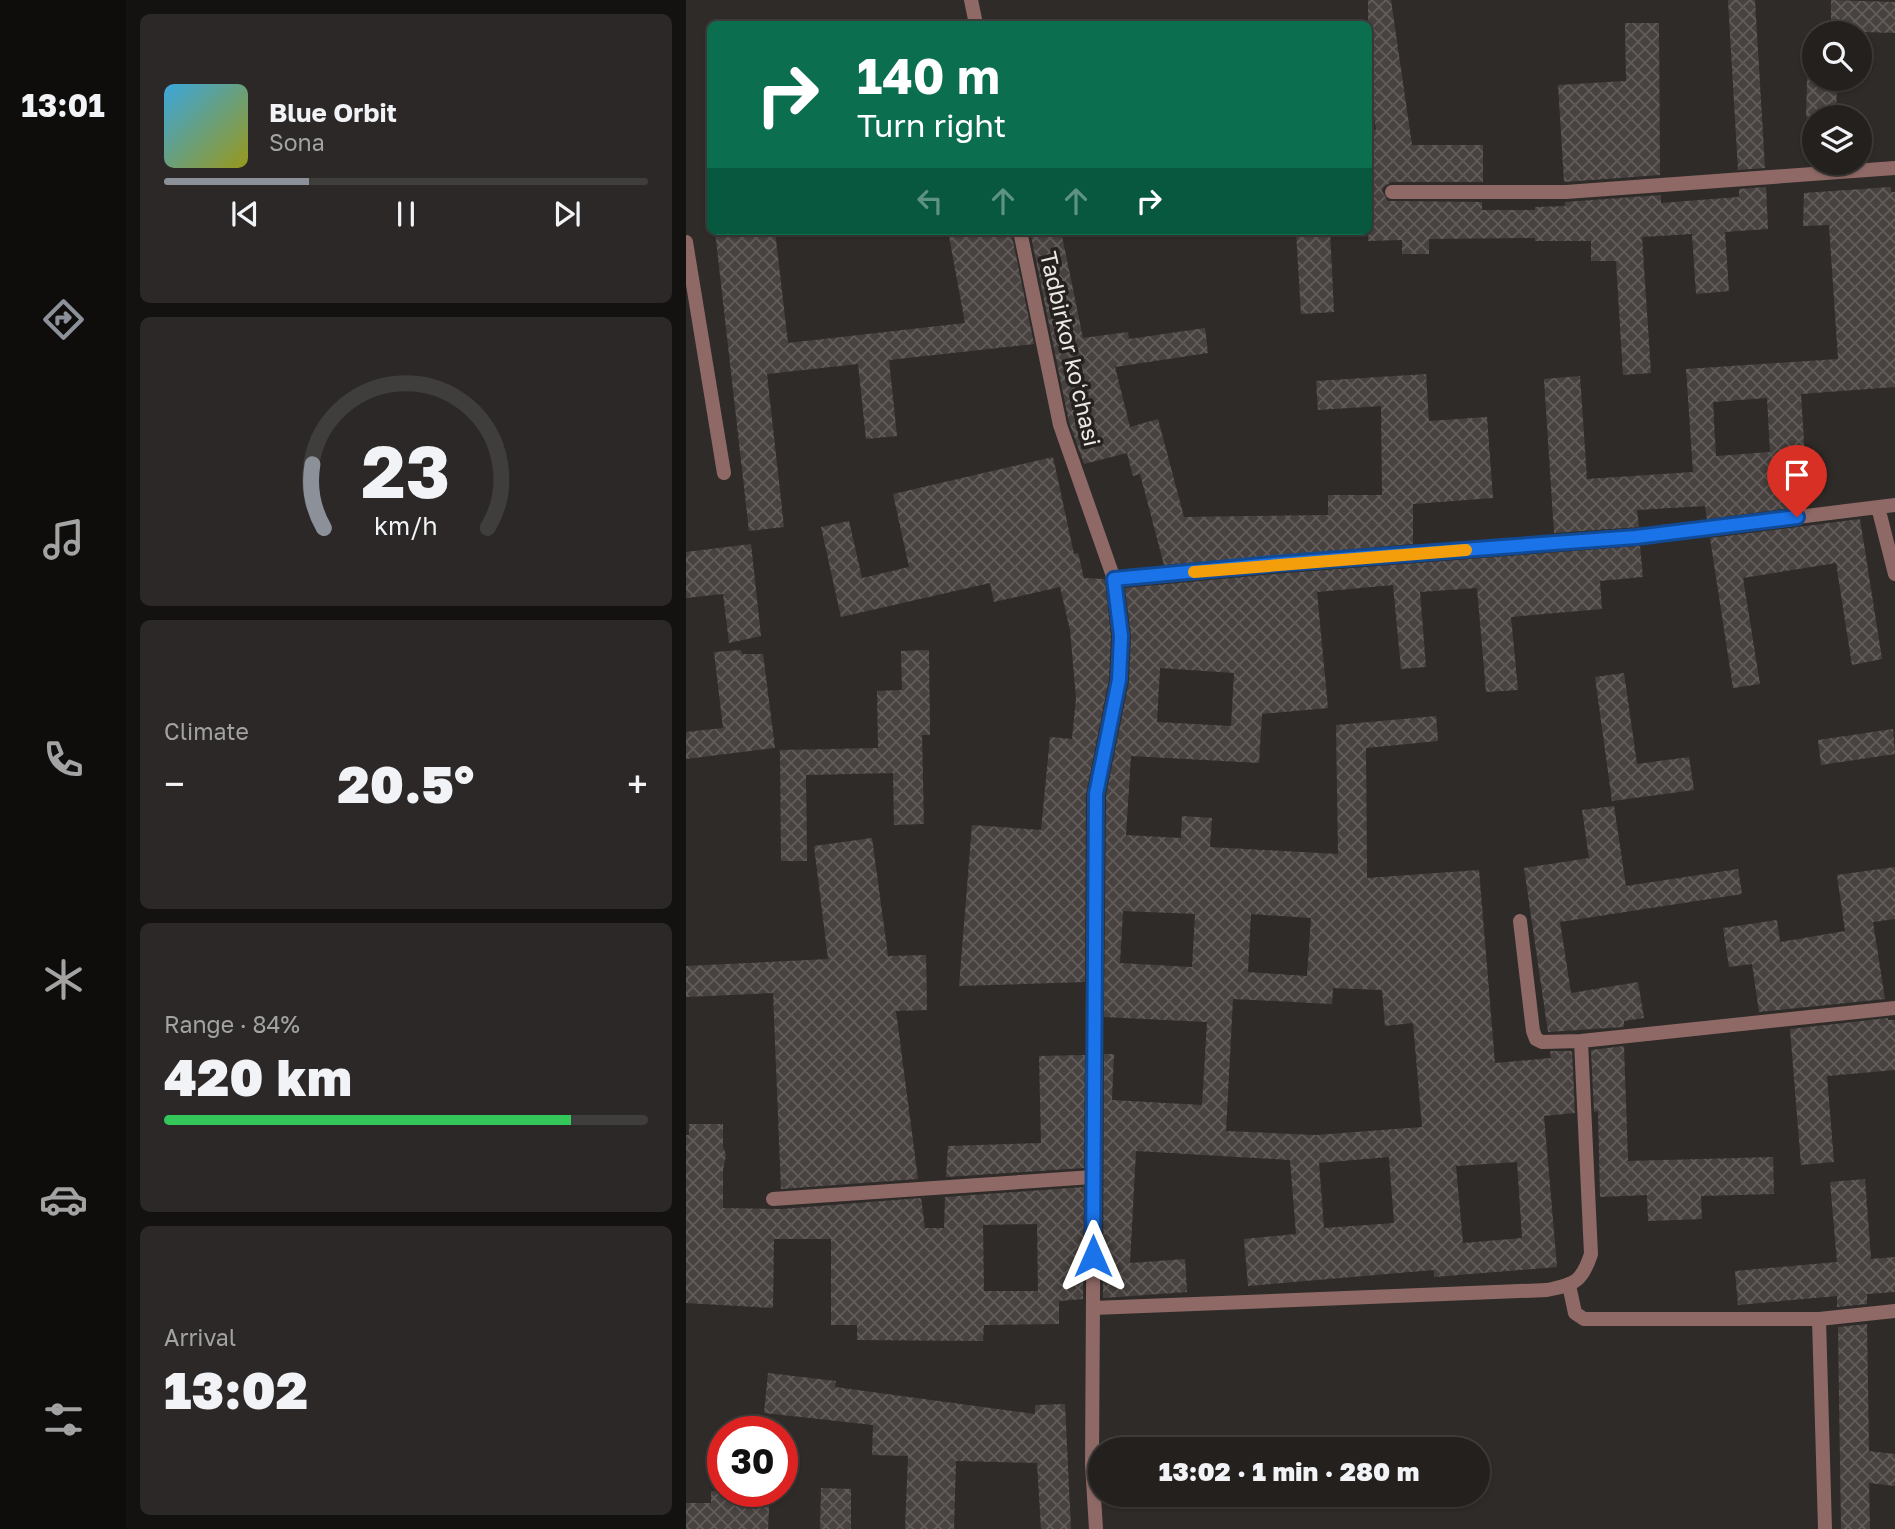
<!DOCTYPE html>
<html lang="en">
<head>
<meta charset="utf-8">
<style>
  :root { --surface:#23201e; --page:#2b2827; --text:#f1f3f6; --muted:#a3a3a4; --line:#403e3c; --accent:#8c9099 }
  body { margin:0; font-family:"Golos Text",sans-serif; background:var(--page); color:var(--text); height:100vh; display:flex; flex-direction:column; font-size:26px; white-space:nowrap }
  * { box-sizing:border-box; margin:0 }
  p { font-size:23px; color:var(--muted) }
  .icon { flex:none; width:38px; height:38px; fill:none; stroke:currentColor; stroke-width:2; stroke-linecap:round; stroke-linejoin:round }
  .map { position:relative; flex:1; overflow:hidden }
  .side { display:flex; flex-direction:column; gap:14px; padding:14px; background:#131210; width:560px }
  .side>* { flex:none }
  .guide { position:absolute; left:21px; top:21px; width:665px; height:214px; border-radius:10px; box-shadow:0 2px 5px #0004,0 0 0 2px var(--line); background:#0b6e4f; color:#fff; overflow:hidden }
  .controls { position:absolute; left:1116px; top:21px; display:grid; gap:14px }
  .controls a { display:grid; place-items:center; width:70px; height:70px; border-radius:50%; background:var(--surface); box-shadow:0 2px 5px #0004,0 0 0 2px var(--line); font-size:35px }
  .speed { position:absolute; left:21px; top:1416px; display:flex; gap:14px; font-size:35px; font-weight:700; text-align:center }
  .speed>* { display:grid; place-content:center; width:91px; height:91px; border-radius:50%; background:var(--surface); box-shadow:0 2px 5px #0004,0 0 0 2px var(--line); line-height:1 }
  .speed .limit { border:10px solid #d22; background:#fff; color:#111 }
  .pin { position:absolute; display:grid; place-items:center; width:60px; height:60px; color:#fff; margin:-72px -30px; border-radius:50% 50% 50% 0; rotate:-45deg; box-shadow:0 0 7px #0007 }
  .pin .icon { rotate:45deg }
  .me { position:absolute; width:77px; margin:-38px; rotate:0deg; stroke-linejoin:round; filter:drop-shadow(0 0 5px #0008) }
  .turn { display:flex; align-items:center; gap:24px; height:147px; padding:0 35px; font-size:32px }
  .turn .icon { width:91px; height:91px; stroke-width:2.5 }
  .turn b { display:block; font-size:49px; line-height:60px }
  .lanes { display:flex; align-items:center; height:66px; padding:0 35px; background:#0003; justify-content:center; gap:35px; direction:ltr }
  .lanes .off { opacity:.35 }
  .big { font-size:52px; font-weight:800; line-height:1.1 }
  .side .tile { flex:1; display:flex; flex-direction:column; justify-content:center; gap:10px; min-width:0; padding:0 24px; border-radius:10px; background:var(--page) }
  .side .dial { align-items:center; gap:0 }
  .dial svg { height:182px; overflow:visible; fill:none; stroke:var(--line); stroke-width:7; stroke-linecap:round; text-anchor:middle }
  .dial text { fill:var(--text); stroke:none }
  .song { display:flex; align-items:center; gap:21px }
  .cover { width:84px; height:84px; border-radius:10px; background:linear-gradient(135deg,hsl(200 70% 55%),hsl(60 70% 35%)) }
  .played { height:7px; border-radius:4px; background:linear-gradient(90deg,var(--accent) 30%,var(--line) 30%) }
  .keys { display:flex; justify-content:space-around; direction:ltr }
  .heat { display:flex; justify-content:space-between; align-items:center; font-size:38px; direction:ltr }
  .charge { height:10px; border-radius:5px; background:linear-gradient(90deg,#34c759 84%,var(--line) 0) }
  .trip { position:absolute; left:402px; top:1437px; width:402px; height:70px; border-radius:35px; background:var(--surface); box-shadow:0 2px 5px #0004,0 0 0 2px var(--line); font-weight:800; line-height:70px; text-align:center }
  main { display:flex; flex:1; min-height:0 }
  .tab-bar { display:flex; flex-direction:column; width:126px; justify-content:space-around; align-items:center; background:#0e0d0c; color:var(--muted) }
  .tab-bar .icon { width:49px; height:49px }
  .tab-bar .active { color:var(--accent) }
  .tab-bar b { font-size:32px; color:var(--text) }
  .map>svg:first-child { display:block }
  .building { fill:url(#building-cross-hatch); fill-rule:evenodd }
  .lines { fill:none; stroke-linecap:round; stroke-linejoin:round }
  .street { stroke:#8f6966; stroke-width:14 }
  .route-casing { stroke:#114b97; stroke-width:18 }
  .route { stroke:#1a73e8; stroke-width:12 }
  .slow { stroke:#f59e0b; stroke-width:12 }
  .labels { text-anchor:middle; stroke-width:7; stroke-linejoin:round; paint-order:stroke }
  .street-label { font-size:23px; fill:#ebe8e6; stroke:#25211e }
</style>
</head>
<body>
<main>
<nav class="tab-bar">
<b>13:01</b>
<svg class="icon active" aria-label="directions" viewBox="0 0 24 24"><path d="M12 3l9 9-9 9-9-9zM9 14v-3h6M13 9l2 2-2 2"/></svg>
<svg class="icon" aria-label="music" viewBox="0 0 24 24"><path d="M9 18V5l10-2v13"/><circle cx="6" cy="18" r="3"/><circle cx="16" cy="16" r="3"/></svg>
<svg class="icon" aria-label="phone" viewBox="0 0 24 24"><path d="M5 4h4l2 5-3 2q2 4 5 5l2-3 5 2v4C11 20 4 13 5 4z"/></svg>
<svg class="icon" aria-label="climate" viewBox="0 0 24 24"><path d="M12 3v18M4 7l16 10M4 17L20 7"/></svg>
<svg class="icon" aria-label="car" viewBox="0 0 24 24"><path d="M5 17H2v-5l4-1 3-4h7l3 4 3 1v5h-3M9 17h6M6 11h13"/><circle cx="7" cy="17" r="2"/><circle cx="17" cy="17" r="2"/></svg>
<svg class="icon" aria-label="filters" viewBox="0 0 24 24"><path d="M4 7h16M4 17h16"/><circle cx="9" cy="7" r="2"/><circle cx="15" cy="17" r="2"/></svg>
</nav>
<section class="side">
<div class="tile">
<div class="song"><i class="cover"></i><div><b>Blue Orbit</b><p>Sona</p></div></div>
<div class="played"></div>
<div class="keys"><svg class="icon" aria-label="previous" viewBox="0 0 24 24"><path d="M18 5L8 12l10 7zM5 5v14"/></svg><svg class="icon" aria-label="pause" viewBox="0 0 24 24"><path d="M8 5v14M16 5v14"/></svg><svg class="icon" aria-label="next" viewBox="0 0 24 24"><path d="M6 5l10 7-10 7zM19 5v14"/></svg></div>
</div>
<div class="tile dial"><svg viewBox="0 0 100 80">
<path d="M14 69A42 42 0 1 1 86 69"/>
<path d="M14 69A42 42 0 0 1 9 41" stroke="#8c9099"/>
<text x="50" y="56" font-size="32" font-weight="700">23</text>
<text x="50" y="72" font-size="11">km/h</text>
</svg></div>
<div class="tile"><p>Climate</p>
<div class="heat"><a>−</a><b class="big">20.5°</b><a>+</a></div>
</div>
<div class="tile"><p>Range · 84%</p><b class="big">420 km</b><div class="charge"></div></div>
<div class="tile"><p>Arrival</p><b class="big">13:02</b></div>
</section>
<div class="map">
<svg width="1209" height="1529" viewBox="0 0 1209 1529">
  <defs>
    <pattern id="building-cross-hatch" width="8" height="8" patternUnits="userSpaceOnUse" patternTransform="scale(1.75)"><rect width="8" height="8" fill="#47423f"/><path d="M0 0l8 8M0 8l8-8" fill="none" stroke="#625d5b"/></pattern>
  </defs>
  <rect width="100%" height="100%" fill="#2f2b28"/>
  <path class="building" d="M682,0H705L726,145H797V182H705L698,187L696,191L702,201L796,202V210H849V207L879,206V202L975,195V203L1053,197V189L1080,187L1082,229L1039,232L1043,291L1010,294L1006,234L956,237L965,373L937,375L930,261H905V241H849V238L743,239V254H716V240L682,241V130H690L682,80Z
    M1042,0H1069L1079,168L1052,170Z
    M1145,0L1209,2V33L1145,31Z
    M939,23H973L974,175L878,182L872,85L940,81Z
    M1122,45H1129V79H1151L1150,117H1120Z
    M1205,187V192H1209V387L1115,394L1122,506L1021,519L1019,506L951,510L953,527L868,533L858,379L894,376L901,479L1007,472L1000,369L1152,359L1143,225L1117,226L1118,193ZM1081,398L1084,452L1030,456L1027,402Z
    M29,231H89L102,343L279,323L262,231H325L348,344L203,360L211,436L180,439L172,364L81,374L98,527L63,531Z
    M344,231H375L397,338L442,332L443,339L519,328L522,353L429,367L444,427L472,419L498,517L642,515V495H696L695,406L632,410L630,381L740,374L743,421L801,417L807,498L727,504V544L478,565L454,474L447,476L441,453L398,464L383,422Z
    M610,231H644L648,312L615,314Z
    M367,457L388,554L392,553L398,578L418,579L419,581L425,636L423,679L400,794L399,982L273,986L286,825L355,830L364,737L386,739L390,698L384,630L374,587L308,602L304,583L155,617L135,527L163,521L176,578L223,567L207,494Z
    M1174,519L1196,659L1166,665L1150,563L1057,578L1074,684L1047,688L1024,538Z
    M65,544L75,636L43,643L37,594L0,598V552Z
    M954,546L957,577L914,581L916,609L825,617L832,690L800,692L791,588L734,592L740,667L715,669L707,585L631,592L642,708L576,714L573,763L445,756L440,835L495,838L496,816L526,818L524,847L652,854L650,725L750,716L752,741L680,748L681,878L793,870L809,1063L865,1058L864,1051H886L889,1113L858,1116L871,1267L748,1277V1270L562,1286L558,1239L610,1234L604,1160L450,1151L444,1263L499,1259L501,1292L417,1298L418,1054H428L426,1100L516,1105L521,1022L418,1017L420,795L443,681L445,636L439,588L588,574ZM474,668L548,673L545,726L471,722ZM437,911L509,914L506,967L434,963ZM565,914L625,918L621,976L562,972ZM647,988L696,990L699,1026L727,1023L736,1127L630,1135L540,1131L547,999L646,1004ZM703,1157L708,1223L638,1228L633,1163ZM831,1162L836,1238L777,1243L770,1166Z
    M55,650L56,654H77L89,748L0,759V732L37,728L28,652Z
    M243,650L244,735H236L238,824L208,825L207,773L120,775L121,861H95L94,750L192,748L191,691L216,690L215,651Z
    M938,673L951,764L1003,757L1008,790L926,801L909,677Z
    M1207,729L1209,754L1135,765L1132,740Z
    M928,806L940,886L1052,869L1056,894L874,922L885,993L952,982L958,1018L938,1021V1027L862,1032L838,868L903,858L896,810Z
    M186,838L202,956L240,955L241,1010L210,1011L232,1179L95,1189L87,993L0,997V966L142,959L128,846Z
    M1209,867V919L1187,922L1199,999L1073,1012L1066,964L1043,967L1037,928L1091,920L1094,942L1159,931L1151,875Z
    M1202,1018V1020H1209V1070L1141,1076L1148,1162L1115,1165L1104,1029Z
    M938,1046L942,1161L1087,1157L1088,1194L1015,1196L1016,1219L962,1221L961,1195L914,1197L912,1111L908,1112L905,1050Z
    M399,1055L398,1168L260,1177L262,1146L355,1143L353,1056Z
    M3,1124H37V1147L40,1155L37,1170V1208L96,1209L235,1198L239,1228H258L259,1197L398,1187L397,1299L373,1301V1324L298,1325L297,1341L171,1340V1325H145V1239H88L87,1308L0,1303V1135H3ZM351,1224L352,1291H298L297,1225Z
    M1179,1179L1185,1259L1209,1257V1292L1181,1294V1304L1151,1307V1296L1052,1305L1049,1271L1151,1262L1144,1182Z
    M1181,1324L1183,1451L1209,1454V1486L1183,1483L1184,1529H1155L1152,1327Z
    M82,1373L150,1381L149,1387L349,1414V1405L379,1404L385,1529H355L351,1463L270,1461L268,1529H219L222,1456L186,1455L187,1425L78,1413Z
    M135,1488L165,1489V1529H134Z
    M25,1491H84L82,1529H0V1503H25Z"/>
  <g class="lines">
    <path class="street" d="M285,0L290,24
      M706,192H880L1209,168
      M334,231L374,425L428,579L435,636L433,680L410,794L406,1464L410,1529
      M0,242L38,473
      M1192,507L1209,574
      M428,579L587,564L950,537L1209,505
      M834,921L847,1031L850,1039L856,1042L895,1041L1209,1008
      M87,1199L407,1177
      M883,1285L889,1313L898,1319H1133L1209,1311
      M407,1308L861,1290C889,1284 896,1282 905,1254L895,1041
      M1133,1319L1139,1529"/>
  </g>
  <g class="lines">
    <defs>
      <path id="route" d="M407,1256L410,794L433,680L435,636L428,579L587,564L950,537L1111,517"/>
    </defs>
    <use href="#route" class="route-casing"/>
    <use href="#route" class="route"/>
    <path class="slow" d="M508,572L780,550"/>
  </g>
  <g class="labels">
    <g class="street-label">
      <text transform="translate(384 349) rotate(77)" y="8">Tadbirkor koʻchasi</text>
    </g>
  </g>
</svg>
<div class="controls">
<a><svg class="icon" aria-label="search" viewBox="0 0 24 24"><circle cx="10" cy="10" r="6"/><path d="M15 15l6 6"/></svg></a>
<a><svg class="icon" aria-label="layers" viewBox="0 0 24 24"><path d="M12 4l9 5-9 5-9-5zM3 14l9 5 9-5"/></svg></a>
</div>
<div class="speed"><div class="limit">30</div></div>
<div class="pin" style="left:1111px;top:517px;background:#d93025"><svg class="icon" aria-label="arrive" viewBox="0 0 24 24"><path d="M6 21V4h12l-3 4 3 4H6"/></svg></div>
<svg class="me" style="left:407px;top:1256px" viewBox="-20 -20 40 40"><path d="M0-17L14 15 0 8-14 15z" fill="#1a73e8" stroke="#fff" stroke-width="4"/></svg>
<div class="trip">13:02 · 1 min · 280 m</div>
<div class="guide">
<div class="turn"><svg class="icon" aria-label="right" viewBox="0 0 24 24"><path d="M7 20v-9h11M14 6l5 5-5 5"/></svg><div><b>140 m</b>Turn right</div></div>
<div class="lanes"><svg class="icon off" aria-label="left" viewBox="0 0 24 24"><path d="M17 20v-9H6M10 6l-5 5 5 5"/></svg><svg class="icon off" aria-label="ahead" viewBox="0 0 24 24"><path d="M12 20V5M6 11l6-6 6 6"/></svg><svg class="icon off" aria-label="ahead" viewBox="0 0 24 24"><path d="M12 20V5M6 11l6-6 6 6"/></svg><svg class="icon" aria-label="right" viewBox="0 0 24 24"><path d="M7 20v-9h11M14 6l5 5-5 5"/></svg></div>
</div>
</div>
</main>
</body>
</html>
